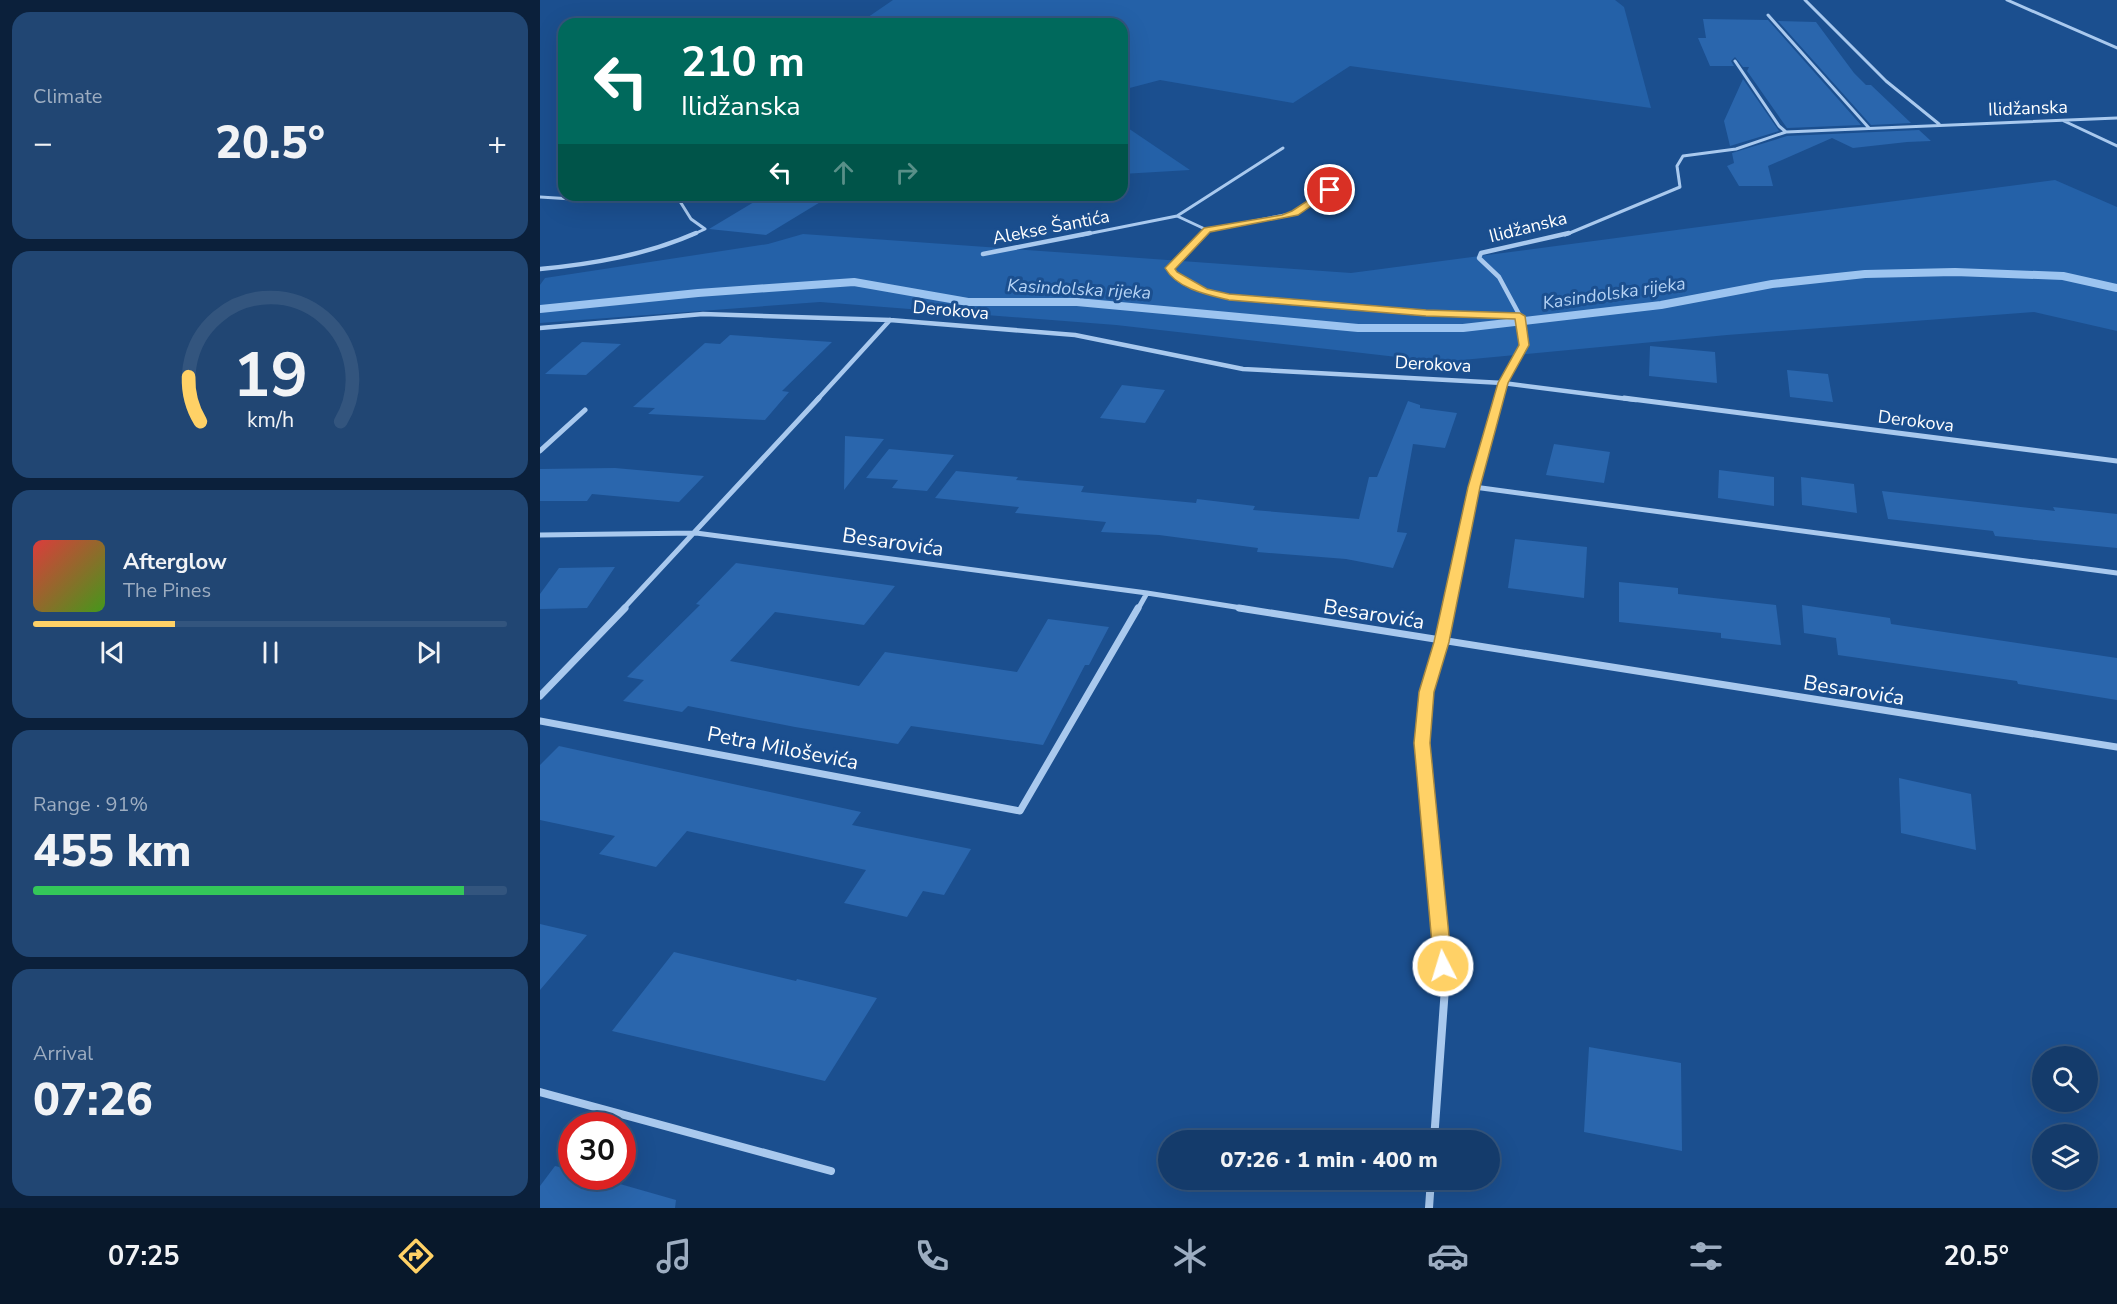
<!DOCTYPE html>
<html lang="en">
<head>
<meta charset="utf-8">
<style>
  :root { --surface:#143b6b; --page:#214673; --text:#f1f3f6; --muted:#9dadc1; --line:#33557e; --accent:#ffd166 }
  body { margin:0; font-family:"Nunito Sans",sans-serif; background:var(--page); color:var(--text); height:100vh; display:flex; flex-direction:column; font-size:22px; white-space:nowrap }
  * { box-sizing:border-box; margin:0 }
  p { font-size:20px; color:var(--muted) }
  .icon { flex:none; width:33px; height:33px; fill:none; stroke:currentColor; stroke-width:2; stroke-linecap:round; stroke-linejoin:round }
  .map { position:relative; flex:1; overflow:hidden }
  .details { display:flex; flex-direction:column; gap:12px; padding:12px; background:#0b203b; width:540px }
  .details>* { flex:none }
  .banner { position:absolute; left:18px; top:18px; width:570px; height:183px; border-radius:18px; box-shadow:0 6px 24px #0002,0 0 0 2px var(--line); background:#00695c; color:#fff; overflow:hidden }
  .fabs { position:absolute; left:1492px; top:1046px; display:grid; gap:12px }
  .fabs a { display:grid; place-items:center; width:66px; height:66px; border-radius:50%; background:var(--surface); box-shadow:0 6px 24px #0002,0 0 0 2px var(--line); font-size:30px }
  .speed { position:absolute; left:18px; top:1112px; display:flex; gap:12px; font-size:30px; font-weight:700; text-align:center }
  .speed>* { display:grid; place-content:center; width:78px; height:78px; border-radius:50%; background:var(--surface); box-shadow:0 6px 24px #0002,0 0 0 2px var(--line); line-height:1 }
  .speed .limit { border:9px solid #d22; background:#fff; color:#111 }
  .pin { position:absolute; display:grid; place-items:center; width:51px; height:51px; color:#fff; margin:-26px; border:3px solid #fff; border-radius:50%; box-shadow:0 2px 6px #0007 }
  .me { position:absolute; width:66px; margin:-33px; rotate:355deg; stroke-linejoin:round; filter:drop-shadow(0 0 4px #0008) }
  .turn { display:flex; align-items:center; gap:21px; height:126px; padding:0 24px; font-size:27px }
  .turn .icon { width:78px; height:78px; stroke-width:2.5 }
  .turn b { display:block; font-size:42px; line-height:51px }
  .lanes { display:flex; align-items:center; height:57px; padding:0 24px; background:#0003; justify-content:center; gap:30px; direction:ltr }
  .lanes .off { opacity:.35 }
  .big { font-size:45px; font-weight:800; line-height:1.1 }
  .details .card { flex:1; display:flex; flex-direction:column; justify-content:center; gap:9px; min-width:0; padding:0 21px; border-radius:18px; background:var(--page) }
  .details .dial { align-items:center; gap:0 }
  .dial svg { height:156px; overflow:visible; fill:none; stroke:var(--line); stroke-width:7; stroke-linecap:round; text-anchor:middle }
  .dial text { fill:var(--text); stroke:none }
  .song { display:flex; align-items:center; gap:18px }
  .cover { width:72px; height:72px; border-radius:9px; background:linear-gradient(135deg,hsl(0 70% 55%),hsl(100 70% 35%)) }
  .played { height:6px; border-radius:3px; background:linear-gradient(90deg,var(--accent) 30%,var(--line) 30%) }
  .keys { display:flex; justify-content:space-around; direction:ltr }
  .heat { display:flex; justify-content:space-between; align-items:center; font-size:33px; direction:ltr }
  .charge { height:9px; border-radius:4px; background:linear-gradient(90deg,#34c759 91%,var(--line) 0) }
  .trip { position:absolute; left:618px; top:1130px; width:342px; height:60px; border-radius:30px; background:var(--surface); box-shadow:0 6px 24px #0002,0 0 0 2px var(--line); font-weight:800; line-height:60px; text-align:center }
  .dock { display:flex; height:96px; justify-content:space-around; align-items:center; background:#08182b; color:var(--muted) }
  .dock .icon { width:42px; height:42px }
  .dock .selected { color:var(--accent) }
  .dock b { font-size:27px; color:var(--text) }
  main { display:flex; flex:1; min-height:0 }
  .map>svg:first-child { display:block }
  .green { fill:#2461a8 }
  .lines { fill:none; stroke-linecap:round; stroke-linejoin:round }
  .stream { stroke:#9cc4f0; stroke-width:8 }
  .building { fill:#2a66ad }
  .minor-far4 { stroke:#a9c9ee; stroke-width:3 }
  .minor-far3 { stroke:#a9c9ee; stroke-width:4.5 }
  .minor-far2 { stroke:#a9c9ee; stroke-width:5 }
  .minor-far1 { stroke:#a9c9ee; stroke-width:7 }
  .minor { stroke:#a9c9ee; stroke-width:8 }
  .route { fill:#ffd166; stroke:#a68842; stroke-width:1.5 }
  .labels { text-anchor:middle; stroke-width:6; stroke-linejoin:round; paint-order:stroke }
  .far-street-label { font-size:18px; fill:#fff; stroke:#1b4f8f }
  .far-water-label { font-size:18px; font-style:italic; fill:#b5d3f5; stroke:#1b4f8f }
  .street-label { font-size:21px; fill:#fff; stroke:#1b4f8f }
</style>
</head>
<body>
<main>
<section class="details">
<div class="card"><p>Climate</p>
<div class="heat"><a>−</a><b class="big">20.5°</b><a>+</a></div>
</div>
<div class="card dial"><svg viewBox="0 0 100 80">
<path d="M14 69A42 42 0 1 1 86 69"/>
<path d="M14 69A42 42 0 0 1 8 46" stroke="#ffd166"/>
<text x="50" y="56" font-size="32" font-weight="700">19</text>
<text x="50" y="72" font-size="11">km/h</text>
</svg></div>
<div class="card">
<div class="song"><i class="cover"></i><div><b>Afterglow</b><p>The Pines</p></div></div>
<div class="played"></div>
<div class="keys"><svg class="icon" aria-label="previous" viewBox="0 0 24 24"><path d="M18 5L8 12l10 7zM5 5v14"/></svg><svg class="icon" aria-label="pause" viewBox="0 0 24 24"><path d="M8 5v14M16 5v14"/></svg><svg class="icon" aria-label="next" viewBox="0 0 24 24"><path d="M6 5l10 7-10 7zM19 5v14"/></svg></div>
</div>
<div class="card"><p>Range · 91%</p><b class="big">455 km</b><div class="charge"></div></div>
<div class="card"><p>Arrival</p><b class="big">07:26</b></div>
</section>
<div class="map">
<svg width="1577" height="1208" viewBox="0 0 1577 1208">
  <rect width="100%" height="100%" fill="#1b4f8f"/>
  <path class="green" d="M353,0H1075L1084,7L1111,108L810,66L753,103L620,80L582,90V24H318Z
    M582,124L650,170L582,174Z
    M1515,180L1577,207V331L1494,312L1187,335L901,362L576,325L280,302L0,323V285L5,278L228,244L263,234L811,273Z"/>
  <g class="lines">
    <path class="stream" d="M0,309L158,293L314,282L428,302H537L818,328H923L1121,305L1232,284L1325,274L1415,272L1523,276L1577,288"/>
  </g>
  <path class="building" d="M1163,19L1228,20L1321,125L1247,128L1207,71L1209,67H1203L1195,57L1191,61L1194,66H1170L1158,38H1166Z
    M1238,21L1276,22L1314,73L1326,85H1331L1371,123L1331,125Z
    M1203,79L1239,131L1190,146L1184,121Z
    M1379,130L1391,141L1367,142L1313,148L1292,138L1228,166L1233,186H1199L1187,166L1194,163L1192,153L1247,136Z
    M224,196L282,201L226,235L169,229Z
    M190,335L292,342L242,391L249,392L225,420L108,414L115,408L93,407L165,343L180,344Z
    M42,342L81,344L46,375L5,374Z
    M1110,346L1175,352L1177,383L1109,376Z
    M1247,370L1288,374L1293,402L1250,397Z
    M582,385L625,390L605,423L560,418Z
    M868,401L880,405V408L917,413L905,448L873,444L857,532L867,533L853,568L806,559L717,552L718,548L619,535L561,532L566,522L475,513L479,507L395,498L416,471L478,477L476,480L544,486L541,492L656,503L657,499L715,506L713,510L819,519L829,477H837Z
    M305,436L344,439L304,490Z
    M1014,444L1070,452L1064,483L1006,475Z
    M349,449L414,455L387,491L352,488L358,480L326,478Z
    M75,468L164,476L139,502L52,494L47,501H0V469Z
    M1179,470L1234,477V506L1178,498Z
    M1261,477L1314,484L1317,513L1262,505Z
    M1342,491L1515,511L1513,507L1577,514V548L1455,536L1453,531L1348,519Z
    M975,539L1047,547L1044,598L968,588Z
    M196,563L355,586L324,625L235,612L190,661L319,686L345,652L477,672L508,619L569,627L549,665H545L503,745L371,726L358,744L255,727L148,706L142,712L83,701L104,680L87,677L160,605L156,604Z
    M75,567L47,608L0,609V594L19,568Z
    M1079,582L1138,588V594L1236,605L1241,645L1181,638V633L1079,622Z
    M1262,605L1350,618L1351,624L1577,658V700L1478,684L1477,681L1298,655L1296,638L1264,633Z
    M19,746L321,812L312,825L431,849L404,895L383,891L367,917L304,903L326,870L147,831L116,867L59,854L75,836L0,820V765Z
    M1359,778L1431,794L1436,850L1361,833Z
    M0,924L47,935L0,990Z
    M134,952L256,981L257,979L337,998L285,1081L72,1031Z
    M1049,1047L1141,1063L1142,1151L1044,1132Z
    M15,1166L32,1170V1176H52L136,1200L135,1208H0V1186Z"/>
  <g class="lines">
    <path class="minor-far4" d="M1265,0L1346,81L1399,124
      M1467,0L1577,48
      M1228,15L1329,128
      M1195,61L1239,126L1246,132
      M1524,121L1577,146
      M136,195L151,219L165,229L152,235
      M0,197L32,199L102,195
      M637,216L667,230
      M542,235L637,216L743,148
      M663,235L667,230L755,213L807,178
      M1025,235L1140,187L1137,166L1143,156L1196,149L1246,132L1577,118"/>
    <path class="minor-far3" d="M664,233L630,268C644,287 667,292 689,297L886,313L980,316
      M443,254L550,233
      M0,269C53,264 106,255 156,233
      M0,328L163,314L350,320L535,335L703,369L963,383L1096,400
      M277,400L350,320
      M958,400L963,383L984,345L980,316L959,277L939,258L941,253L1029,233"/>
    <path class="minor-far2" d="M1084,398L1577,461
      M0,451L45,410
      M934,487L1577,573
      M0,535L156,533L607,593L708,609
      M83,609L279,398
      M598,609L607,593
      M909,609L934,487L959,398"/>
    <path class="minor-far1" d="M699,608L1577,747
      M0,696L85,608
      M0,721L480,811L598,608
      M894,874L882,743L886,692L902,642L909,608"/>
    <path class="minor" d="M0,1092L291,1171
      M894,1140L905,988L894,872
      M889,1208L891,1179"/>
  </g>
  <path class="route" d="M787,188L794,190L758,215L670,232L635,269L637,272L667,289L689,294L886,310L980,313L985,316L989,345L968,383L940,487L909,642L894,692L890,743L912,966L910,972L903,974L896,972L894,966L874,743L879,692L894,642L928,487L958,383L979,345L975,319L886,316L689,300C668,295 637,289 625,268L664,228L742,215L752,211Z"/>
  <g class="labels">
    <g class="far-street-label">
      <text transform="translate(1488 108) rotate(-2)" y="6">Ilidžanska</text>
      <text transform="translate(511 227) rotate(-11)" y="6">Alekse Šantića</text>
      <text transform="translate(988 227) rotate(-14)" y="6">Ilidžanska</text>
      <text transform="translate(411 310) rotate(5)" y="6">Derokova</text>
      <text transform="translate(893 364) rotate(3)" y="6">Derokova</text>
      <text transform="translate(1376 421) rotate(7)" y="6">Derokova</text>
    </g>
    <g class="far-water-label">
      <text transform="translate(539 289) rotate(3)" y="6">Kasindolska rijeka</text>
      <text transform="translate(1074 293) rotate(-8)" y="6">Kasindolska rijeka</text>
    </g>
    <g class="street-label">
      <text transform="translate(353 542) rotate(8)" y="7">Besarovića</text>
      <text transform="translate(834 614) rotate(9)" y="7">Besarovića</text>
      <text transform="translate(1314 690) rotate(9)" y="7">Besarovića</text>
      <text transform="translate(243 748) rotate(11)" y="7">Petra Miloševića</text>
    </g>
  </g>
</svg>
<div class="fabs">
<a><svg class="icon" aria-label="search" viewBox="0 0 24 24"><circle cx="10" cy="10" r="6"/><path d="M15 15l6 6"/></svg></a>
<a><svg class="icon" aria-label="layers" viewBox="0 0 24 24"><path d="M12 4l9 5-9 5-9-5zM3 14l9 5 9-5"/></svg></a>
</div>
<div class="speed"><div class="limit">30</div></div>
<div class="pin" style="left:790px;top:190px;background:#d93025"><svg class="icon" aria-label="arrive" viewBox="0 0 24 24"><path d="M6 21V4h12l-3 4 3 4H6"/></svg></div>
<svg class="me" style="left:903px;top:966px" viewBox="-20 -20 40 40"><circle r="17" fill="#ffd166" stroke="#fff" stroke-width="3"/><path d="M0-11L8 9 0 5-8 9z" fill="#fff"/></svg>
<div class="trip">07:26 · 1 min · 400 m</div>
<div class="banner">
<div class="turn"><svg class="icon" aria-label="left" viewBox="0 0 24 24"><path d="M17 20v-9H6M10 6l-5 5 5 5"/></svg><div><b>210 m</b>Ilidžanska</div></div>
<div class="lanes"><svg class="icon" aria-label="left" viewBox="0 0 24 24"><path d="M17 20v-9H6M10 6l-5 5 5 5"/></svg><svg class="icon off" aria-label="ahead" viewBox="0 0 24 24"><path d="M12 20V5M6 11l6-6 6 6"/></svg><svg class="icon off" aria-label="right" viewBox="0 0 24 24"><path d="M7 20v-9h11M14 6l5 5-5 5"/></svg></div>
</div>
</div>
</main>
<nav class="dock">
<b>07:25</b>
<svg class="icon selected" aria-label="directions" viewBox="0 0 24 24"><path d="M12 3l9 9-9 9-9-9zM9 14v-3h6M13 9l2 2-2 2"/></svg>
<svg class="icon" aria-label="music" viewBox="0 0 24 24"><path d="M9 18V5l10-2v13"/><circle cx="6" cy="18" r="3"/><circle cx="16" cy="16" r="3"/></svg>
<svg class="icon" aria-label="phone" viewBox="0 0 24 24"><path d="M5 4h4l2 5-3 2q2 4 5 5l2-3 5 2v4C11 20 4 13 5 4z"/></svg>
<svg class="icon" aria-label="climate" viewBox="0 0 24 24"><path d="M12 3v18M4 7l16 10M4 17L20 7"/></svg>
<svg class="icon" aria-label="car" viewBox="0 0 24 24"><path d="M5 17H2v-5l4-1 3-4h7l3 4 3 1v5h-3M9 17h6M6 11h13"/><circle cx="7" cy="17" r="2"/><circle cx="17" cy="17" r="2"/></svg>
<svg class="icon" aria-label="filters" viewBox="0 0 24 24"><path d="M4 7h16M4 17h16"/><circle cx="9" cy="7" r="2"/><circle cx="15" cy="17" r="2"/></svg>
<b>20.5°</b>
</nav>
</body>
</html>
